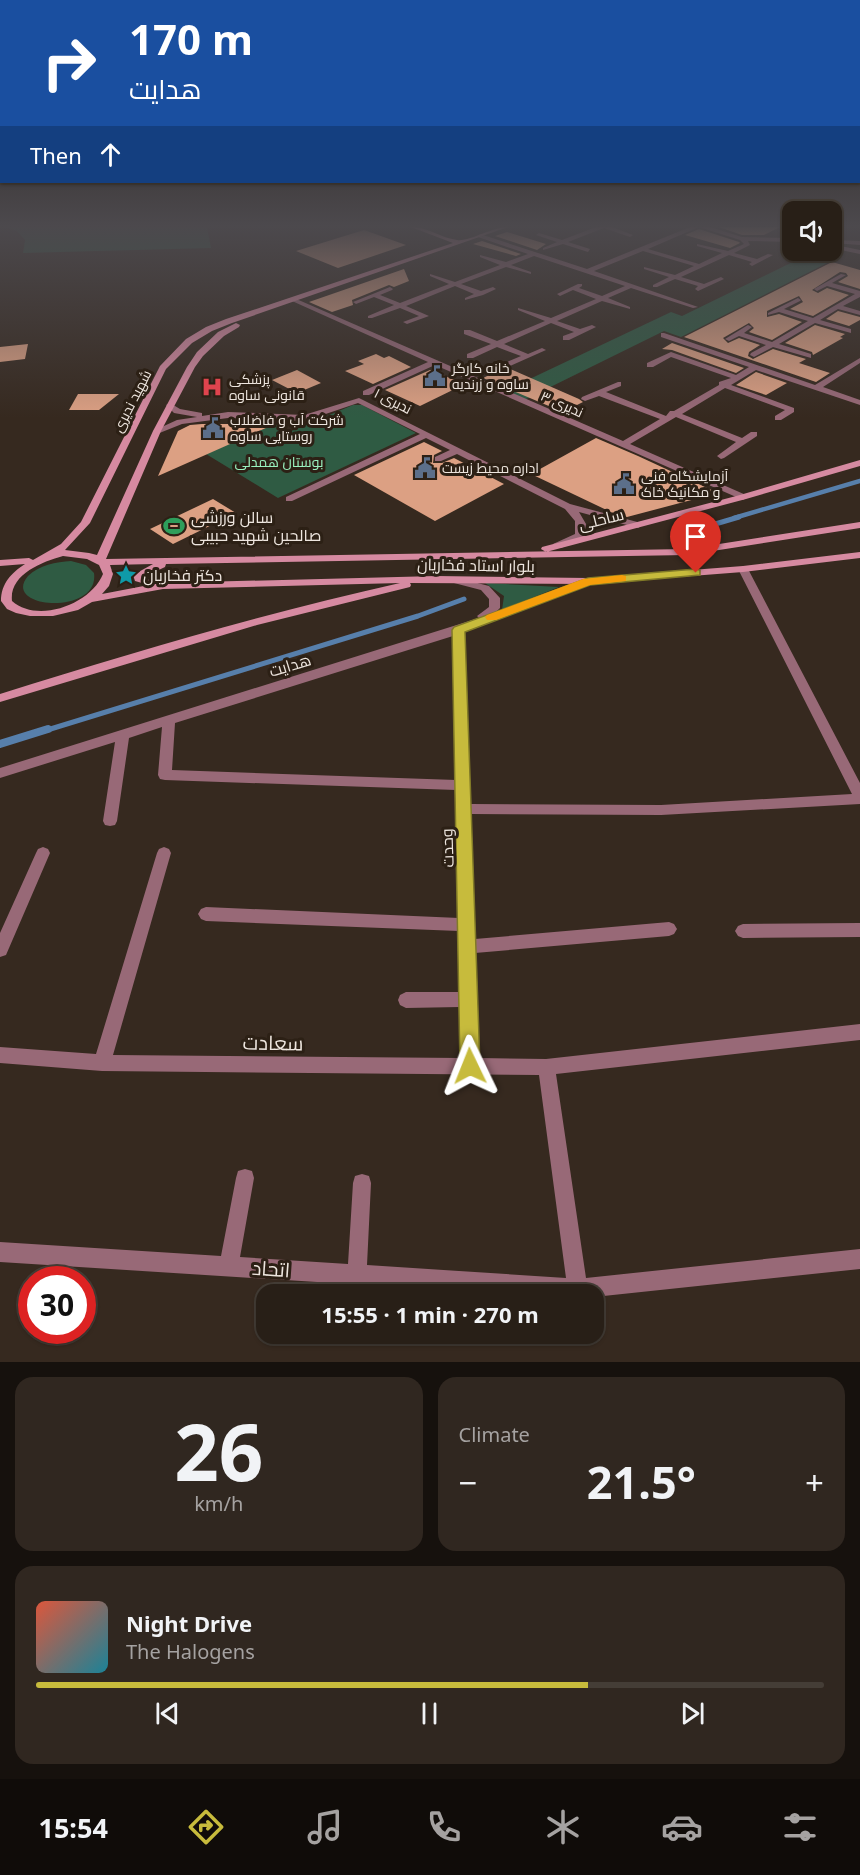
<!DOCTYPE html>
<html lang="en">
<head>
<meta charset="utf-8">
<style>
  :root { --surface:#281f17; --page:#302720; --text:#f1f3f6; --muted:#a5a2a1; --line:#443d36; --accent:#c7bb3c }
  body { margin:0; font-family:"Noto Sans",Cairo,sans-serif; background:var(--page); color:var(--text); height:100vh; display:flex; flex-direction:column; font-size:22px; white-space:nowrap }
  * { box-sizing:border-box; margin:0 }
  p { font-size:20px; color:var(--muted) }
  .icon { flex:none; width:33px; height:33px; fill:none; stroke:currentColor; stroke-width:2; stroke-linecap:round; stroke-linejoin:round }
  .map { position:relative; height:1362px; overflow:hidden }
  .details { display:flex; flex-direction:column; gap:15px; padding:15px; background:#16110d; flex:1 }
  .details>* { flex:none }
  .top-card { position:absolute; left:0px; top:0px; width:861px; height:183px; box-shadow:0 2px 4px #0004,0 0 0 2px var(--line); background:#1a4fa0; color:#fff; overflow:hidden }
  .controls { position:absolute; left:782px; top:201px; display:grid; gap:12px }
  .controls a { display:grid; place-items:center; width:60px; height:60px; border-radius:12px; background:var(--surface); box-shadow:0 2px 4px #0004,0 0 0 2px var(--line); font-size:30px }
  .speed { position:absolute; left:18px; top:1266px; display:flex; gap:12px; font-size:30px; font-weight:700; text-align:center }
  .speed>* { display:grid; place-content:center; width:78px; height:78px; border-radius:50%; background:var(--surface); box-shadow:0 2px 4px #0004,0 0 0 2px var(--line); line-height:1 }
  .speed .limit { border:9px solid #d22; background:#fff; color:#111 }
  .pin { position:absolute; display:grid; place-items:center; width:51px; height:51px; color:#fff; margin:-62px -26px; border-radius:50% 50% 50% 0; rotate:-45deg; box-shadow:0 0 6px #0007 }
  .pin .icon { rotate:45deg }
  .me { position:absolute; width:66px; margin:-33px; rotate:358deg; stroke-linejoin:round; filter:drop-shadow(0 0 4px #0008) }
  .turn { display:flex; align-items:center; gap:21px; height:126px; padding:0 30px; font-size:27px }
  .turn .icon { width:78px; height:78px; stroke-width:2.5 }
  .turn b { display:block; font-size:42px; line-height:51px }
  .then { display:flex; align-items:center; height:57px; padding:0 30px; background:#0003; gap:12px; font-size:22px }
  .big { font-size:45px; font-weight:700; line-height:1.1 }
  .details .widget { flex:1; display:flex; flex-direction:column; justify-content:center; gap:9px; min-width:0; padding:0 21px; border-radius:18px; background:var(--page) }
  .details .dial { align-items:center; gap:0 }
  .dial b { font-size:78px; line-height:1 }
  .song { display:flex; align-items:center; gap:18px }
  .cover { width:72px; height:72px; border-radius:9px; background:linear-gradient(135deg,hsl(10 70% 55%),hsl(190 70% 35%)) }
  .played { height:6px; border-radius:3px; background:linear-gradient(90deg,var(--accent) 70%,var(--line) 70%) }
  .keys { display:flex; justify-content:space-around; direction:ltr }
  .heat { display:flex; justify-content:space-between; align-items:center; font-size:33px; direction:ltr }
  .details .tiles { flex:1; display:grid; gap:15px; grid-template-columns:1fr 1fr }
  .widget:last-child { grid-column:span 2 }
  .trip { position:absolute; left:256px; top:1284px; width:348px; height:60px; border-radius:18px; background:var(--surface); box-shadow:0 2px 4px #0004,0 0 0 2px var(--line); font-weight:700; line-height:60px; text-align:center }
  .tab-bar { display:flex; height:96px; justify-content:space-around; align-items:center; background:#100c09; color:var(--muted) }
  .tab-bar .icon { width:42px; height:42px }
  .tab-bar .active { color:var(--accent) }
  .tab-bar b { font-size:27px; color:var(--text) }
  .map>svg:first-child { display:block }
  .green { fill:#2f5b43 }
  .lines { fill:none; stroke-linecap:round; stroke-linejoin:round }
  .stream-far2 { stroke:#577fab; stroke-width:4.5 }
  .stream-far1 { stroke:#577fab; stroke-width:5 }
  .stream { stroke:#577fab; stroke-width:8 }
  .building { fill:#dca083 }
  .street { fill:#986977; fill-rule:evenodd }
  .secondary { fill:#d68aa1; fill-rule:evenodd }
  .route { fill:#c7bb3c; stroke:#817a27; stroke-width:1.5 }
  .slow { fill:#f59e0b }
  .labels { text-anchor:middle; stroke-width:6; stroke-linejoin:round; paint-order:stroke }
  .far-poi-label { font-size:14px; fill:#eee6df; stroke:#2c2015; text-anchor:start }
  .far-street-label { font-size:14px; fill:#eee6df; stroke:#2c2015 }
  .far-park-label { font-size:14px; fill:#9af3c0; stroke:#2c2015 }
  .poi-label { font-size:16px; fill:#eee6df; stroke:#2c2015; text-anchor:start }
  .street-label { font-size:16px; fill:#eee6df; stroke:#2c2015 }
  .near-street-label { font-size:20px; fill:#eee6df; stroke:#2c2015 }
</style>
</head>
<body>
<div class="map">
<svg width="860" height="1362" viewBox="0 0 860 1362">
  <rect width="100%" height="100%" fill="#36291f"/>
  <path class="green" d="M5,227H207L211,248L23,253L25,240L17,231Z
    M807,255L831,261L681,337L664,331L522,401L502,392L671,312L682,316Z
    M353,405H362L416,433L278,498L206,454L275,424L289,432Z
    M71,561L86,565L94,573C100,616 0,609 28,576C39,565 56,562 71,561Z
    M485,583L559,587L502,610L504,596Z"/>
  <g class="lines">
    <path class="stream-far2" d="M734,518L860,481"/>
    <path class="stream-far1" d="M678,535L739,517
      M44,731L418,616L464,599"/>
    <path class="stream" d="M0,744L48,729"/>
  </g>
  <path class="building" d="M719,227H780L764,235H742Z
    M699,229L739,242L740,243L730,248L685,235Z
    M364,230L406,245L338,268L296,251Z
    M507,232L546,244L537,250L495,236Z
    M482,241L521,254L516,256L473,244Z
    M832,262L860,270V289L838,282L848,276L846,273L840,272L812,290L818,293L827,288L849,295L813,316L790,309L803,302L799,296L767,311V317L779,314L802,322L772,340L749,332L754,328L749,323L723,338L728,343L739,338L760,345L749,352L748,356L753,359L773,349L806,359L799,363L830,373L816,382L684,337Z
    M404,269L409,281L394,287L389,285L352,300L353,305L332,312L309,302Z
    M838,311L860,317V320L849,326L826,319Z
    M815,325L845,334L840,337L843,338L813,355L812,352L785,343Z
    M672,343L744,368L736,373L672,350L662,349Z
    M28,344L25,359L0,362V347Z
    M376,354L384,358L389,356L411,367L373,384L345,371L364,364L358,361Z
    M506,367L579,399L583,402L563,412L483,378Z
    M297,370L321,383L297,393L272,380Z
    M430,370L465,384L420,406L385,390Z
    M756,372L787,383L766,395L736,385Z
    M78,394H119L99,410H69Z
    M202,424H275L158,476L178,431L190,425Z
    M596,438L638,456L718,493L627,517L615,514L531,474Z
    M424,442L442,451L434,455L433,463H442L454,458L504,484L435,521L354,475Z
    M213,499L236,513L173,544L150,529Z"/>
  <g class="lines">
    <path class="street" d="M596,227H612L633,235L630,237L604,228L568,242L590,249L588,252L563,244L543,250V248L557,242L536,235L539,233L562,240Z
      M690,227H699L648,249L699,264L722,253L697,246V244L728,251L744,244L740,240L699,227H710L742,237L792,238V242L748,241L750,245L734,253L757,259L768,254L773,255L752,266L749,264L752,262L729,255L681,277L704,284L721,277L724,279L698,291L695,289L698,286L675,279L657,287H653V285L669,277L644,269V267L675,275L694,266L643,251L594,271L698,307L693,308L631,288L608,298L630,307V309L602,301L557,321L580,329L592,325L596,327L569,340H563V336L574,332L551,323L504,344L528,354L542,348L546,350L510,366L506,364L507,362L521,356L497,347L473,358H467V354L491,344L464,334V330H470L497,341L545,321L518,310V308L551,318L596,299L573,290L560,296L557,294L578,284H582V286L579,288L602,296L625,286L534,256L511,265L531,272V274L506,267L461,284L481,291L493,287L496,289L483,295L465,300V298L474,294L455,286L406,306L429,316L407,324L403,322L419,316L400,308L372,318H368V316L394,305L374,297L356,304L353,302L390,287L393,289L392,290L380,295L400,303L449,284L430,276V274L455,282L500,265L480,257V255L506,262L528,254L478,237L480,234L587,269Z
      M835,240L860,241V245L833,243Z
      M831,244L860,250V254L831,248Z
      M841,274L846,275L832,283L860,291V297L843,306L860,311V315L838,309L820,320L851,329V333L815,323L779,344L811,354V358L773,347L754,357L750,355L751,353L766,345L739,336L729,341L725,339L748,325L752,327L744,333L772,342L808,321L779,312L768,315V313L798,298L801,300L800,301L784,309L813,318L855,294L827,286L817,291L814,289Z
      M294,298L623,441L660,419L599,396L585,401L581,399L582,397L618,382H621V386L606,392L666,416L670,411H674L719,385V382L731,378L671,357L653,367H647V363L671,352L736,375L749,367L661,337V333H664L815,385L860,358V363L823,387L860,400V405L756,370L731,385L794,408V412L781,420H775V416L785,410L725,388L682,414L742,438L751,432H757V436L724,458L721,459L717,456L736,442L676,417L630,444L746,495L748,497L743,500L435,365L369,395H363V391L428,362L292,301L291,300Z
      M359,398L570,504L641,523L643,525L638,528L579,512L586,524L584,538L561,548H553V544L575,534V521L565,509L457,454L441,461H435V457L450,450L426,438L292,501H286V497L420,434L358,403L305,421L228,418L182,424L157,434L153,431L177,420L197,417L174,413L166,405L170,403L180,409L202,413V416L228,412L304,415Z
      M743,566L748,569L860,783V804L661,815L471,814L475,939L669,922L674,924L677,929L674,934L669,936L475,953L478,1058L546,1059L860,1024V1040L556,1074L586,1278L860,1249V1269L594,1297V1294H506L0,1262V1242L221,1256L236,1178L238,1171L245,1169L252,1171L254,1178L240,1257L348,1264L353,1183L355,1176L362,1174L369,1176L371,1183L367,1265L566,1278L539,1075L102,1071L0,1063V1047L96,1054L157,853L159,849L164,847L169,849L171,853L113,1055L461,1058L460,1007L406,1008L400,1005L398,1000L400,995L406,992H460L459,931L206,921L201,919L198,914L201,909L206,907L459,918L456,790L165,780L160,779L158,775L162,727L129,738L117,821L115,825L110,826L105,825L103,821L115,742L0,778V768L479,618L477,616L489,607V599L481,590L454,583L453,581L454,579L458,578L489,586L500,598V608L496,612L588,578L593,581L592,583L465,632L470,804L661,805L852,794L738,569ZM453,636L456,780L172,770L175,723Z
      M43,847L48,849L50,853L6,955L0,957V933L36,853L38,849Z
      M860,923V937L743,938L738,936L735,931L738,926L743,924Z"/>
    <path class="secondary" d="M411,227C428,227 441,238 457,240C469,242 492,227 508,227L232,323L212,331L192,343L166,369L90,523L65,550L89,553L97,555L153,431L187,367L197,352L218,332L236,323L240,325L239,327L224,336L203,356L195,367L161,431L106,559L687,549L860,522V528L687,555L166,564L165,567L144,577L162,583L436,576L588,578L743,566L860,552V558L743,572L588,584L410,583L411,585L410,587L257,625L0,702V694C132,653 265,613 400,583L163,589L92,602L78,610L53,616H30L16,613L7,609L1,601C1,584 11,573 25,564L0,566V560L29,558L33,560L61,544L81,522L160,366L186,339L206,327L226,319L453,243ZM63,556L87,559L99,565L103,574C91,604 38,624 12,601C9,575 41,562 63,556ZM153,564L133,575L135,581L149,585L102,594L109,586L113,574L110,565Z
      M860,460V466L746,499L546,552L541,549L542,547L740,495Z"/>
  </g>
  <linearGradient id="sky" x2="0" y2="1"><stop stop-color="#1e1711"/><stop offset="0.54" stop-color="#4c494d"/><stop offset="1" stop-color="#4c494d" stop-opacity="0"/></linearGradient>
  <rect width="860" height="418" fill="url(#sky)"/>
  <path class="route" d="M696,569L700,570V575L590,585L465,632L480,1066L477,1073L470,1076L463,1073L460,1066L452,630L454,627L588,578Z"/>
  <path class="slow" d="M622,575L626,576V581L590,585L496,620H487L485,617L487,615L583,579Z"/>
  <defs>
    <symbol id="civic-bare" viewBox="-9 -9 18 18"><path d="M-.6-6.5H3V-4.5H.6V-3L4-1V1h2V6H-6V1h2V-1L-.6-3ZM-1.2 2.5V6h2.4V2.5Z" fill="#5c6f8a" stroke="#2c2015" stroke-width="2.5" paint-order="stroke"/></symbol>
    <symbol id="hospital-bare" viewBox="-9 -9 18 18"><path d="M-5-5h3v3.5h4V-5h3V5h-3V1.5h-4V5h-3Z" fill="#e0444e" stroke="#2c2015" stroke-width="2.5" paint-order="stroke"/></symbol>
    <symbol id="stadium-bare" viewBox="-9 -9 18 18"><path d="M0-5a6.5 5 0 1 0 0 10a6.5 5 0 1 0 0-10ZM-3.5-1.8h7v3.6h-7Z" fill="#2e9e5b" stroke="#2c2015" stroke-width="2.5" paint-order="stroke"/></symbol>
    <symbol id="sight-bare" viewBox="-9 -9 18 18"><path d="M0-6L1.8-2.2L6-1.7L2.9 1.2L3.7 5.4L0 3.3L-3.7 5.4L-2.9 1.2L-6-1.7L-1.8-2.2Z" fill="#0f9aa8" stroke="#2c2015" stroke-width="2.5" paint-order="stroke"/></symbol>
  </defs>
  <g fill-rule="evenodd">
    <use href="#civic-bare" x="420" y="361" width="30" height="30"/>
    <use href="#hospital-bare" x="197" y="372" width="30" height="30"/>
    <use href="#civic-bare" x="198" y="413" width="30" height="30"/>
    <use href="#civic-bare" x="410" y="453" width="30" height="30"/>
    <use href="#civic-bare" x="609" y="469" width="30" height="30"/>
    <use href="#stadium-bare" x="159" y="511" width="30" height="30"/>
    <use href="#sight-bare" x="111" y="560" width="30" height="30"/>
  </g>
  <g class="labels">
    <g class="far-poi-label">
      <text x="452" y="373">خانه کارگر<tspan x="452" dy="16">ساوه و زرندیه</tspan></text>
      <text x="229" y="384">پزشکی<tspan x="229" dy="16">قانونی ساوه</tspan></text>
      <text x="230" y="425">شرکت آب و فاضلاب<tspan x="230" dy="16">روستایی ساوه</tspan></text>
      <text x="442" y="473">اداره محیط زیست</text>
      <text x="641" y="481">آزمایشگاه فنی<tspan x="641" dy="16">و مکانیک خاک</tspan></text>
    </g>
    <g class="far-street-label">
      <text transform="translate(132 401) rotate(-63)" y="5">شهید ندیری</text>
      <text transform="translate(393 401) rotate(27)" y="5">ندیری ۱</text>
      <text transform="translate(562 404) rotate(24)" y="5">ندیری ۳</text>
    </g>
    <g class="far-park-label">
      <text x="279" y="467">بوستان همدلی</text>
    </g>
    <g class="poi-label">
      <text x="191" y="523">سالن ورزشی<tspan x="191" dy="18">صالحین شهید حبیبی</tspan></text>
      <text x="143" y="581">دکتر فخاریان</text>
    </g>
    <g class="street-label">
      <text transform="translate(601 519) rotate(-14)" y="6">ساحلی</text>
      <text transform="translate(476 565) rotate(1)" y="6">بلوار استاد فخاریان</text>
      <text transform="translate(290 665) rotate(-17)" y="6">هدایت</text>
      <text transform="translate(447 848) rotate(-92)" y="6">وحدت</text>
    </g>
    <g class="near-street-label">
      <text transform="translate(273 1043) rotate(1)" y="7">سعادت</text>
      <text transform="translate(271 1269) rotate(4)" y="7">اتحاد</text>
    </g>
  </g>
</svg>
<div class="controls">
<a><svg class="icon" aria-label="sound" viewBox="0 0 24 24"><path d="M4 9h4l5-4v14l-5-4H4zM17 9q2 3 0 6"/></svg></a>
</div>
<div class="speed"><div class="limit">30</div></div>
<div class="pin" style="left:696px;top:573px;background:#d93025"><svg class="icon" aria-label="arrive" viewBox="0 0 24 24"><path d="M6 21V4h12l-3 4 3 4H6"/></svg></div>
<svg class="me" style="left:470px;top:1066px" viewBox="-20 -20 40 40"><path d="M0-17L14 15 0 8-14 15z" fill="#c7bb3c" stroke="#fff" stroke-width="4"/></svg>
<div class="trip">15:55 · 1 min · 270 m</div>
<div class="top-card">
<div class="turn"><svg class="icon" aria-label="right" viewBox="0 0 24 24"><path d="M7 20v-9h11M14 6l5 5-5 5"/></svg><div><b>170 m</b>هدایت</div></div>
<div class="then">Then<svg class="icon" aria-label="ahead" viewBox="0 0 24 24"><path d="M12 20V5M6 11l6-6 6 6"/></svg></div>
</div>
</div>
<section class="details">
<div class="tiles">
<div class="widget dial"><b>26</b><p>km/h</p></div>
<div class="widget"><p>Climate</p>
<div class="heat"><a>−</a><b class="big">21.5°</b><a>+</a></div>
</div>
<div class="widget">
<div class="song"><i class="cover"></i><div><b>Night Drive</b><p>The Halogens</p></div></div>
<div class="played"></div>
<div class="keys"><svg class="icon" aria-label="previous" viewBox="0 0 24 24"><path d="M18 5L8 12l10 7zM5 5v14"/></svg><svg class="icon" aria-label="pause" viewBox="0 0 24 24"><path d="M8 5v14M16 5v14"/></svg><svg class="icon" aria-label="next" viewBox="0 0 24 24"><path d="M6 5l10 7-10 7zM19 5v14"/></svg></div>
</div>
</div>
</section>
<nav class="tab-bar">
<b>15:54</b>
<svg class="icon active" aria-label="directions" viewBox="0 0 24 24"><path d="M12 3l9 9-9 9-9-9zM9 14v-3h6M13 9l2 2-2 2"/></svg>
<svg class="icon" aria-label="music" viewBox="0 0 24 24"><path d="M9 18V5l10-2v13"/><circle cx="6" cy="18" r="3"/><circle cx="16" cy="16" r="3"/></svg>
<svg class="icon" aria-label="phone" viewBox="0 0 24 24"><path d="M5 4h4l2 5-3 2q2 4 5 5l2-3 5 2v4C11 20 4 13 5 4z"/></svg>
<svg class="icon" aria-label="climate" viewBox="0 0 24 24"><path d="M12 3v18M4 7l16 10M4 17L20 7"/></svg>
<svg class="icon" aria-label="car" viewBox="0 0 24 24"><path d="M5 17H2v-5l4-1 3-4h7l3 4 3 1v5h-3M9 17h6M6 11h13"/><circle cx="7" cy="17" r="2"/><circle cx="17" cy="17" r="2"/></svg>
<svg class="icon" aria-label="filters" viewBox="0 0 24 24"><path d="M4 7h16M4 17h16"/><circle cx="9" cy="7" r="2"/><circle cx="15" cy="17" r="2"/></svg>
</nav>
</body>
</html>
